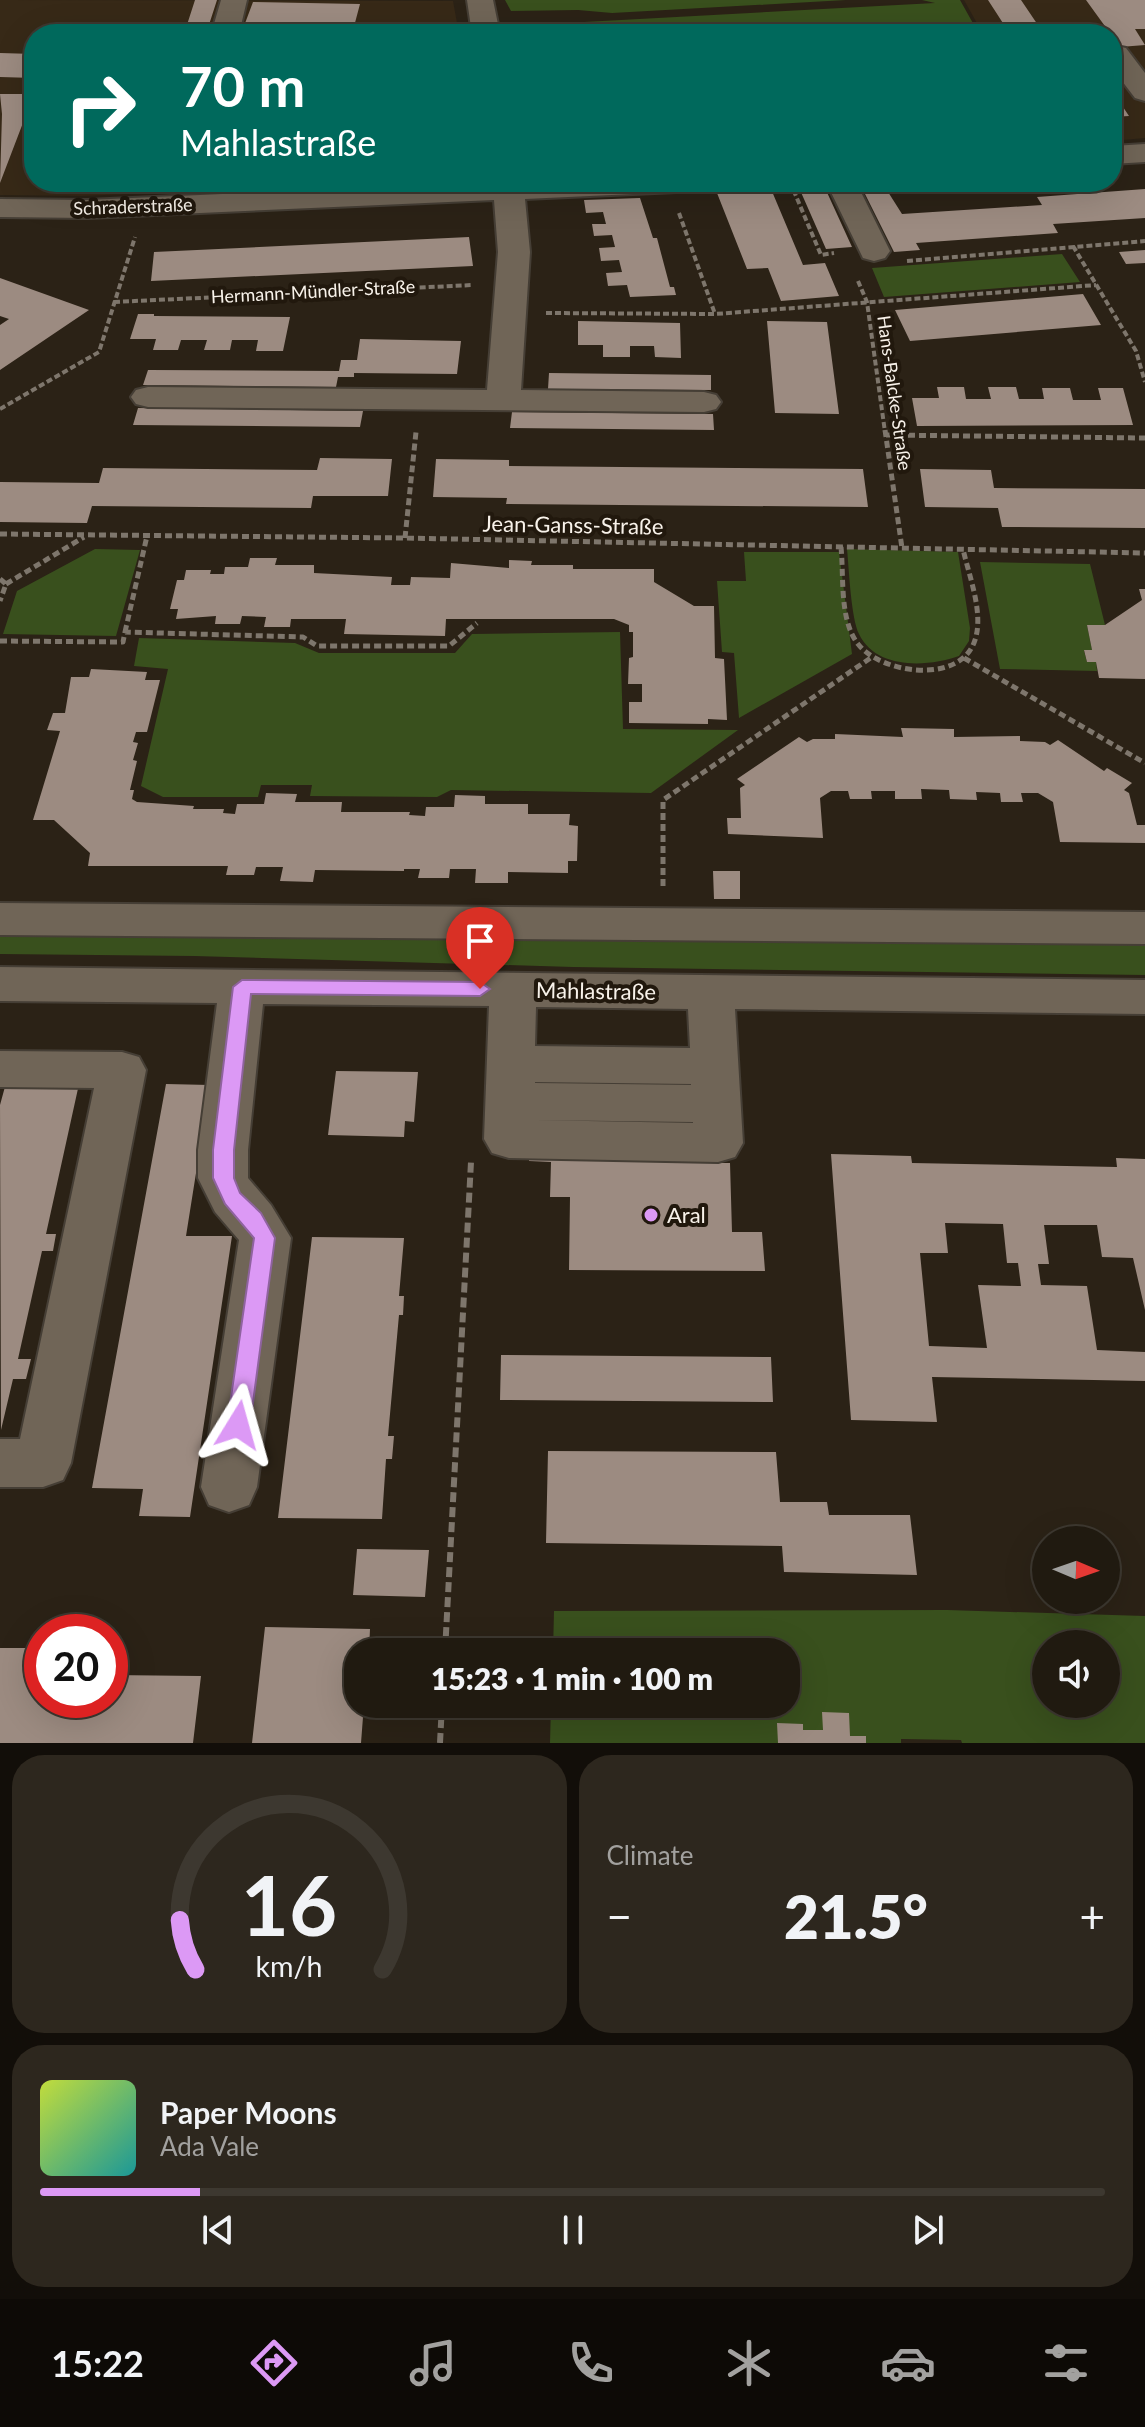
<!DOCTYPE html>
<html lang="en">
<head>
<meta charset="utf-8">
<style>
  :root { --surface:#201a10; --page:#2d271e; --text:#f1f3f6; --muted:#a2a19f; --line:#3d3830; --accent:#dc99f5 }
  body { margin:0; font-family:Lato,sans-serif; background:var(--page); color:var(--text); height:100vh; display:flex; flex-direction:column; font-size:30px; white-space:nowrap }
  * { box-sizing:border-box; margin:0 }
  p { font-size:26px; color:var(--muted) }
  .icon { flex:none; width:44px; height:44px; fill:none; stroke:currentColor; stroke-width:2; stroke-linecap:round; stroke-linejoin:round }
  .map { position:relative; height:1743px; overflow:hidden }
  .details { display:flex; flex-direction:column; gap:12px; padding:12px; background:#120e09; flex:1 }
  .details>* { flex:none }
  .top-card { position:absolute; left:24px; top:24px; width:1098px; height:168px; border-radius:32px; box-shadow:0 8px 32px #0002,0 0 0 2px var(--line); background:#00695c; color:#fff; overflow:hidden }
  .needle { width:52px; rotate:92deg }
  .buttons { position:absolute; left:1032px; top:1526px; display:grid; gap:16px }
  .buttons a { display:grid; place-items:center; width:88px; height:88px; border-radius:50%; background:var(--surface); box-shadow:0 8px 32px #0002,0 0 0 2px var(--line); font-size:40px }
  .speed { position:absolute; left:24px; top:1614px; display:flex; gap:16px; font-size:40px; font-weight:700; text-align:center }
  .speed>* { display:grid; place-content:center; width:104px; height:104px; border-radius:50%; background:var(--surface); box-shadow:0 8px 32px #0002,0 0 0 2px var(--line); line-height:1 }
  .speed .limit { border:12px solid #d22; background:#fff; color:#111 }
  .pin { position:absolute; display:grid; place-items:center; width:68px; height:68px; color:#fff; margin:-82px -34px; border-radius:50% 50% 50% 0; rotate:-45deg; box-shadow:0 0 8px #0007 }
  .pin .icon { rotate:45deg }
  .me { position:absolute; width:88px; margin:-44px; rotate:8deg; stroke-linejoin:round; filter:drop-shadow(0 0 6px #0008) }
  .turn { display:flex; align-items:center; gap:28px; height:168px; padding:0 24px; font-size:36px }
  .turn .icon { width:104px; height:104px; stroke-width:2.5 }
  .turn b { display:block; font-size:56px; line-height:68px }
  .big { font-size:60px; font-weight:800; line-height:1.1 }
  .details .tile { flex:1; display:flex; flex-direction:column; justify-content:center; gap:12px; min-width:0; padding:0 28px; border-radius:32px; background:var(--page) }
  .details .dial { align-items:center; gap:0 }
  .dial svg { height:208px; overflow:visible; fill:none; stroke:var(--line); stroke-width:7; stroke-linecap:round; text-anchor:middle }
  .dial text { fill:var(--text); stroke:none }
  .song { display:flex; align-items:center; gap:24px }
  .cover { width:96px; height:96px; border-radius:12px; background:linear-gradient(135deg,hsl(70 70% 55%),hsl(180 70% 35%)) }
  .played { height:8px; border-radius:4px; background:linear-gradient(90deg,var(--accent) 15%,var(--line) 15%) }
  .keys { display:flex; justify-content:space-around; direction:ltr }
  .heat { display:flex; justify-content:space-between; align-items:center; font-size:44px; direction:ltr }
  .details .tiles { flex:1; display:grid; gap:12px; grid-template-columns:1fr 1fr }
  .tile:last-child { grid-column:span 2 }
  .trip { position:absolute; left:344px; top:1638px; width:456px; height:80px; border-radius:32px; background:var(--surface); box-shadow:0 8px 32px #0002,0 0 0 2px var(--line); font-weight:800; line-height:80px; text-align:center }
  .tab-bar { display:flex; height:128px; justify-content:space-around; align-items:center; background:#0d0a06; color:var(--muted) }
  .tab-bar .icon { width:56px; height:56px }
  .tab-bar .active { color:var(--accent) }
  .tab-bar b { font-size:36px; color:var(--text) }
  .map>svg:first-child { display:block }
  .built { fill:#372917 }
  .green { fill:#39501d; fill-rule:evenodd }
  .building { fill:#9c8b81; fill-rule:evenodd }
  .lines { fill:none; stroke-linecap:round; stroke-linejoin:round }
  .minor-casing { stroke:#453e35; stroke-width:4 }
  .path-far2 { stroke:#7e766c; stroke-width:4; stroke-dasharray:6 3; stroke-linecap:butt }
  .path-far1 { stroke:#7e766c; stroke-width:5; stroke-dasharray:7 4; stroke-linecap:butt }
  .path { stroke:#7e766c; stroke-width:6; stroke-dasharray:10 5; stroke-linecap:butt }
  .minor { fill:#706557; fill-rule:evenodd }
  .route { fill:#dc99f5; stroke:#8f639f; stroke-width:2 }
  .poi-dot { fill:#dc99f5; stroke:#21180d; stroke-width:3 }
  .labels { text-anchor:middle; stroke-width:8; stroke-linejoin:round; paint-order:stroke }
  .far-street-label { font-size:18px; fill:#f8f2ea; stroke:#21180d }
  .street-label { font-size:22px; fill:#f8f2ea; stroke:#21180d }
  .poi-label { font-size:22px; fill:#f8f2ea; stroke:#21180d; text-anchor:start }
</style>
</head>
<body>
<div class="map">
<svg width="1145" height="1743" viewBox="0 0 1145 1743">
  <rect width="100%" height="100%" fill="#2b2216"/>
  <path class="built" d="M0,0L453,1L459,34H34V182H416L81,196L0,195Z
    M964,0H1145V138L1112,141V34H983Z"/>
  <path class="green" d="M505,0H846L612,13L578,10L511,11Z
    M922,0H960L979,34H549L547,24L935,3Z
    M1062,254L1080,282L884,297L872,268Z
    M95,549L140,550L116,636L3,634L17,591Z
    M847,549L958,552L970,628L969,641L959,656C928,667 876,670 859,634C851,618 849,569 847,549Z
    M744,552H839L852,654L739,718L734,653L722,652L717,581H746Z
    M980,562L1090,564L1105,625H1087L1092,650L1084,651L1087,662H1096L1097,671L1000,669Z
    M620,632L623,729L738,730L651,793L451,790L437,797L310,796L312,785H261L258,797H163L141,786L168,669L134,666L139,638L295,643L319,653H455L472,634Z
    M0,931L298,939L1145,940V975L573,967L194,956L0,954Z
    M947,1610L1145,1616V1743H962L961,1740L901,1739V1743H550L551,1704H786V1652H553L554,1611ZM1046,1644H1106V1704H1046Z"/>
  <path class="building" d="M195,0H217L206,34H184Z
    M988,0H1021L1044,34H1010Z
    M1086,0H1145V29H1135L1145,45L1120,47Z
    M253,2L360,4L352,34H241Z
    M0,53L34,54V78L0,77Z
    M0,94H34L0,183L2,114Z
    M1112,104H1121L1129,116L1112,117Z
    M883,184L902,214L1042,205L1037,197L1145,189V218L1053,224L1058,233L916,243L920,250L894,252L861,186Z
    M825,188L852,247L826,249L800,190Z
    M771,189L803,265L825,263L839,296L781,301L768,268L747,269L717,193Z
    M640,198L653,238H657L670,287H674L676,295L630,297L627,285L608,286L606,273L622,272L619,260L601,261L599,248L615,247L612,235L594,236L592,224H606L603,212L586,213L584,200Z
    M469,237L473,266L151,281L154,252Z
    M1145,250V263L1126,264L1119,252Z
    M0,278L89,310L0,370V325L9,319L0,316Z
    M1083,294L1101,325L910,341L895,310Z
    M138,314H154V316L290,317L283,351H256L258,340H232L230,350H204L207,340H181L178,350H153L156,339H130Z
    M578,321L680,323L681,358L655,357L654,346H630V357H603V345H578Z
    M767,321L827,322L839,414L775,413Z
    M360,339L461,341L457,374L354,373V377H338L336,387L143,385L148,370L339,371L341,360H357Z
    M549,373L711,375V390L548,389Z
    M937,387H964L966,399H991L988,387H1016L1019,399H1044L1042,388H1070L1073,400H1101L1098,388H1123L1133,425L917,426L912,398H939Z
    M138,408L363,411L360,427L133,425Z
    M512,412L713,414L714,430L510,428Z
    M320,458L392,459L388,496H313L311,508L92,506L87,523L0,522V482L99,483L103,468L317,470Z
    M436,459L509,460V466L863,469L868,507L506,504L507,498L433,497Z
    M920,469L991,470L994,488L1145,489V528L1002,527L998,508L925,507Z
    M250,558H277L275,565H314V573L392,577L391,585H410L411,577L450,578L451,563L509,568V560L532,561L531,565H573V569H654V582L694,606H714L715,658L724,659L727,720L708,719V724L629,723V702H642V684H628L629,658L633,657V632H629V625L614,619H446L445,636L344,634L346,619H291L290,627H264L266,617L242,616L240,624H215L216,616L176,619L178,609H170L177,580H184L186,570H211L210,574H224L225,567H248Z
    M1139,589H1145V679L1099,678L1096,662H1087L1084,650H1092L1087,625H1105L1142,600Z
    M91,669L147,672L145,680H160L147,732H136L133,742L138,743L133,760L137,761L130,790H134L132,799L137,802L194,806L193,809H224L223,813L235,814L237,804H264L266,793L297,794L295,802H342L341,812H410L409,815L425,816L426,807H454L455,795L485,796V804H528V814H570L569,825L578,826L577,861H568V873L508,872V883H475L476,869H450L449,878H418L420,869H404V871L315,870L313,882L280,881L283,867H256L254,875H226L228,866H88L90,853L54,820H33L60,731L47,730L53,713H65L71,677H89Z
    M901,728L954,729V737L1020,736V741L1045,742L1050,745L1058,740L1104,771L1107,768L1132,783L1124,790L1129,793L1137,825H1145V843L1060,842L1053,802L1038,793H1021L1023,802H1001L1000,793L976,792L977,800L950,799L949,790L921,789L922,799H895V791H871L872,799H850L848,791H831L820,798L823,838L728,834L727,818H741L740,788L745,785L737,779L799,737L807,742L813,739H835V734L903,737Z
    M713,871H740V899H714Z
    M533,1050L675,1052L678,1163H730L732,1232H762L765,1271L569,1270L570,1197H550L551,1162L529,1161Z
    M336,1071L418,1072L414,1122L405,1121L404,1137L328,1135Z
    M6,1083L79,1084L46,1234H56L53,1251H42L18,1359H31L26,1379H13L1,1430L0,1105Z
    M166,1084L210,1085L186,1236H232L190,1517L139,1516L143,1489L92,1488Z
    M831,1154L911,1156L912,1163L1117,1167L1116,1158L1145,1159V1310L1133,1258L1102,1257L1097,1225H1044L1049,1264H1038L1041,1285L1087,1286L1097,1350L1145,1352V1381L932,1377L937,1422L851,1420ZM945,1223L1003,1224L1007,1263H1018L1021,1286L978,1285L987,1348L929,1346L920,1253H948Z
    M312,1237L404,1238L399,1296H404L403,1315H399L388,1436H394L392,1459H386L382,1519L278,1518Z
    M501,1355L771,1357L773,1402L500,1400Z
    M548,1451L776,1452L780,1502H827L829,1515H910L917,1575L784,1572L782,1546L546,1543Z
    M357,1549L429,1550L425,1597L353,1595Z
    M265,1627L370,1629L369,1652H358V1704H364L361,1743H252Z
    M0,1648H42V1700H110V1675L201,1676L193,1743H0Z
    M822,1712L849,1713L850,1736H866V1743H778L777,1723L803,1724V1730H823Z"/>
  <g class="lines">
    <defs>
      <path id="minor" d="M221,0H247L239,34H211Z
        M467,0H493L500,34H472Z
        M1116,46L1126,48L1145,73V101L1135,98L1112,68V47Z
        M1145,144V162L1112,164V146Z
        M490,182H713L709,188L698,191L525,199L530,252L521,390L704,392L716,395L721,402L716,409L704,412L148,407L136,404L131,397L136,390L148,387L487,390L498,252L494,200L87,218L0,217V199L87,200Z
        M826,182H856L890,251L885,258L874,261L863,258Z
        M0,903L1145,912V944L0,935Z
        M0,967L1145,980V1014L735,1009L743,1143L735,1157L718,1162L509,1158L492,1153L484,1139L489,1006L263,1004L248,1150V1178L271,1205L291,1238L257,1487L249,1505L229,1512L209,1505L201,1487L239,1240L215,1212L198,1178V1150L217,1003L0,1001ZM536,1007L688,1009L690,1048L535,1046ZM535,1082L691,1084V1085L535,1083ZM534,1120L693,1122V1123Z
        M0,1051L122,1052L139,1057L146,1070L71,1463L63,1480L43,1487H0V1439H20L94,1088L0,1087Z"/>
    </defs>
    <use href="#minor" class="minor-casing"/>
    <path class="path-far2" d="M790,182L821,255L834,253
      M679,213L715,314
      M1073,246L1136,351L1145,382
      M907,261L1145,241
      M858,281L867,302L885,432
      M114,302L473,285
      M546,313L715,314L1096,285
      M0,409L99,352L135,237"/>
    <path class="path-far1" d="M885,430L902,548
      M886,435L1145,438
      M0,534L405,538L1145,553
      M405,538L416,432
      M841,547C844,576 839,620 858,644C881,674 961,685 975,640C984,613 969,576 963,549
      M0,579L6,584L0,601
      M6,584L84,537
      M125,632L147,536
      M0,641L123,642L125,632L303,637L317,646H449L477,623
      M964,658L1145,763
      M663,886V800L872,657"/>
    <path class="path" d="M445,1652L471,1162
      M440,1743L442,1704"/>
    <use href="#minor" class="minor"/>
  </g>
  <path class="route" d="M242,980L480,982L490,989L480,996L251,994L234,1150V1178L240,1193L261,1213L275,1238L250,1425L246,1432L238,1435L230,1432L227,1425L254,1238L225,1204L213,1178V1150L233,987Z"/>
  <circle class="poi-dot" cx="651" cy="1215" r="8"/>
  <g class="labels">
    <g class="far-street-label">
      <text transform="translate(133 207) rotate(-2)" y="6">Schraderstraße</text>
      <text transform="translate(313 292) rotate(-3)" y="6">Hermann-Mündler-Straße</text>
      <text transform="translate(894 393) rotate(82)" y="6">Hans-Balcke-Straße</text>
    </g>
    <g class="street-label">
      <text transform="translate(573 525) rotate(1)" y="8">Jean-Ganss-Straße</text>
      <text transform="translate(596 991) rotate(1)" y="8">Mahlastraße</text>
    </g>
    <g class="poi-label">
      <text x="667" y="1223">Aral</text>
    </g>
  </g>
</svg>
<div class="buttons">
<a><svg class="needle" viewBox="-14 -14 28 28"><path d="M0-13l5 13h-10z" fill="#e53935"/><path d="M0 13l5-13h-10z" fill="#a2a19f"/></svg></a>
<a><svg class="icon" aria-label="sound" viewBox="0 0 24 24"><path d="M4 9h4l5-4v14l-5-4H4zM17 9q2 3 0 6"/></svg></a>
</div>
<div class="speed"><div class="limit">20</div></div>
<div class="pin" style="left:480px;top:989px;background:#d93025"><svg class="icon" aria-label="arrive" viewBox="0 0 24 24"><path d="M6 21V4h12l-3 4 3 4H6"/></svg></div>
<svg class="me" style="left:238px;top:1425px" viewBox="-20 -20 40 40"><path d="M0-17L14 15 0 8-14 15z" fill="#dc99f5" stroke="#fff" stroke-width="4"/></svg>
<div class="trip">15:23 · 1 min · 100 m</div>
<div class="top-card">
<div class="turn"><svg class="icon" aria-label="right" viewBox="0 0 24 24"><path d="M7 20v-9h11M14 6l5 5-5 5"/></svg><div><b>70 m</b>Mahlastraße</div></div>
</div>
</div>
<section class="details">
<div class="tiles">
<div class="tile dial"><svg viewBox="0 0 100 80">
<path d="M14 69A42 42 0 1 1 86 69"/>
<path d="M14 69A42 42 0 0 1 8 50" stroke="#dc99f5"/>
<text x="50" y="56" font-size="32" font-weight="700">16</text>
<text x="50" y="72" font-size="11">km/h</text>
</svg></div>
<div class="tile"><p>Climate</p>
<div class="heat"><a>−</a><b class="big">21.5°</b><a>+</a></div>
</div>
<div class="tile">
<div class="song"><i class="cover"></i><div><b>Paper Moons</b><p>Ada Vale</p></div></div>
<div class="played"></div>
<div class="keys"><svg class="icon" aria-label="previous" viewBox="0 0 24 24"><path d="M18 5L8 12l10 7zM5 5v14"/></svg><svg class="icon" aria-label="pause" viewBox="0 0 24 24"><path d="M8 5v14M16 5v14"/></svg><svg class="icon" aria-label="next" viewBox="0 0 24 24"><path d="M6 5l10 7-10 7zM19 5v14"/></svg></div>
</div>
</div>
</section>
<nav class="tab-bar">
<b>15:22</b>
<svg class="icon active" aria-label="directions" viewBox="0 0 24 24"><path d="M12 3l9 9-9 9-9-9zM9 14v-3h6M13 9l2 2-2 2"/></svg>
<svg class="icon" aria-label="music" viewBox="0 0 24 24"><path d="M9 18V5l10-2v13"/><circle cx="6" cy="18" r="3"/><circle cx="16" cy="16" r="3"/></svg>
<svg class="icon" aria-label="phone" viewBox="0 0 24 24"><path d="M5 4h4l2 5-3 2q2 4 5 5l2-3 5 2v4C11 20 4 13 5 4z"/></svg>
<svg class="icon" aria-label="climate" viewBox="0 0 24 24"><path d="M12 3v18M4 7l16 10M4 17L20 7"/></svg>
<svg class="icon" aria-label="car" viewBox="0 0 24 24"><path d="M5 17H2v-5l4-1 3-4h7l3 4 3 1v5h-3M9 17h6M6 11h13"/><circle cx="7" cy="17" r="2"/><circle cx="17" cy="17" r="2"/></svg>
<svg class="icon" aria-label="filters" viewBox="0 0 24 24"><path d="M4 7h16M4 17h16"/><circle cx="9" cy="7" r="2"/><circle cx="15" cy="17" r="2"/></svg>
</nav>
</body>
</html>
